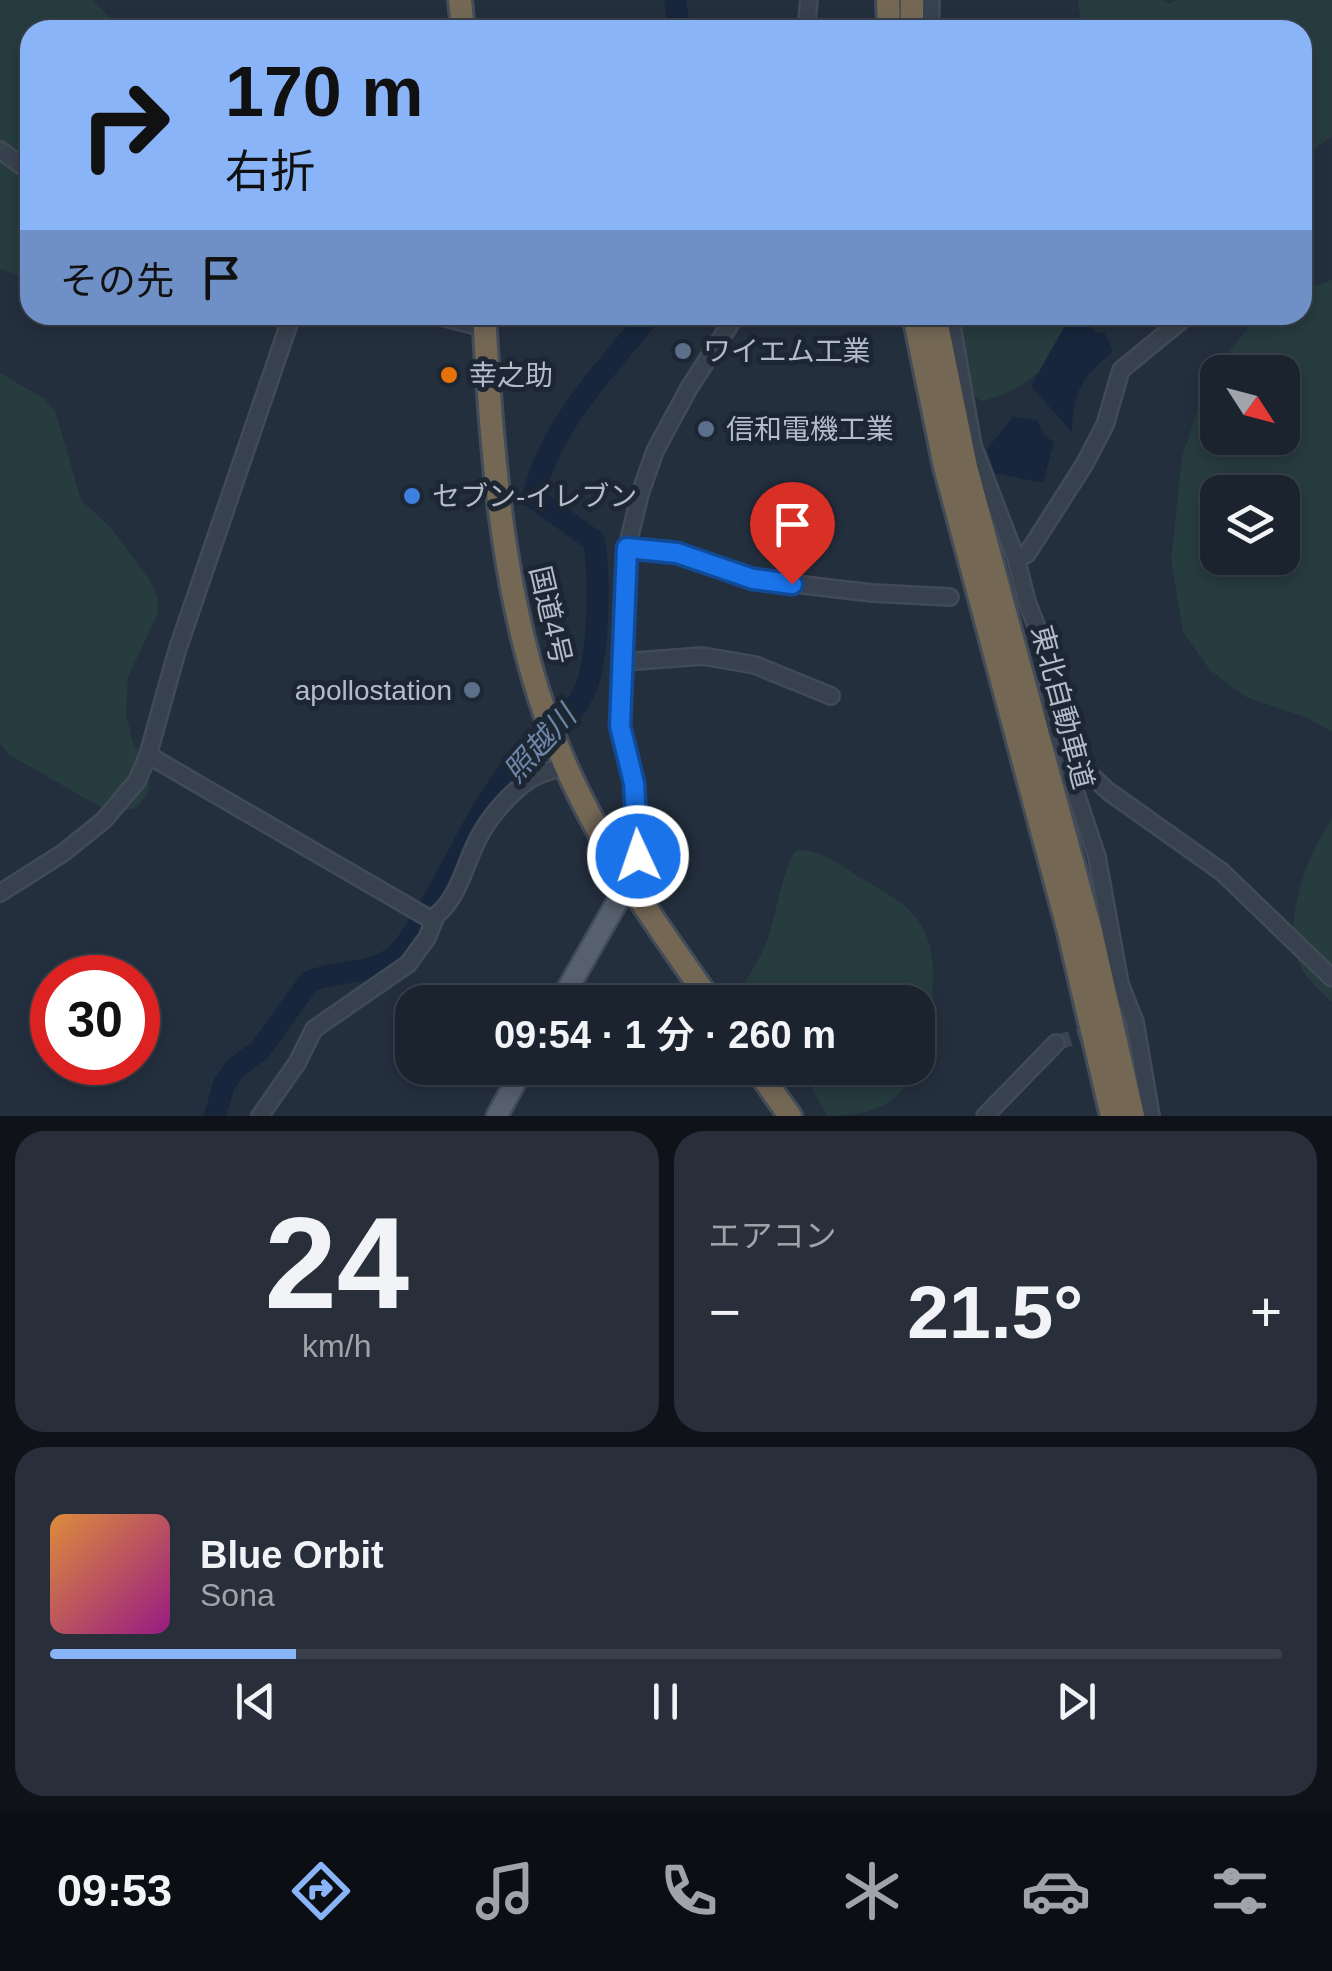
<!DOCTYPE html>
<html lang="ja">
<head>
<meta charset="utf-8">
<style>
  :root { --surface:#1b232e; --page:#282f3a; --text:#f1f3f6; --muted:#a0a4aa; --line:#39404a; --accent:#8ab4f8 }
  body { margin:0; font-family:Arial,"Noto Sans JP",sans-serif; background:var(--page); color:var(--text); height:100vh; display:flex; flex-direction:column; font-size:38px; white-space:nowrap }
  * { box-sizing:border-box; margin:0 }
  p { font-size:32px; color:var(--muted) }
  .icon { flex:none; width:55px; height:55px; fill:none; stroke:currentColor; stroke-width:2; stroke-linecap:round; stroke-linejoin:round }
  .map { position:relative; height:1116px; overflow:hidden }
  .side { display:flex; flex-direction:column; gap:15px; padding:15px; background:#0f1319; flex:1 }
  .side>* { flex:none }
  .hud { position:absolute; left:20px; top:20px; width:1292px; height:305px; border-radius:30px; box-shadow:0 5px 15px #0003,0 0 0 2px var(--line); background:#8ab4f8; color:#111; overflow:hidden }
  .needle { width:65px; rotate:126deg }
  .controls { position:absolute; left:1200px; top:355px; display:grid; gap:20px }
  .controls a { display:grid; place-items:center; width:100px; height:100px; border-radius:20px; background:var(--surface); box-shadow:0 5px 15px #0003,0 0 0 2px var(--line); font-size:50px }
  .speed { position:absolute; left:30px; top:955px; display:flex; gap:20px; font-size:50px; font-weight:700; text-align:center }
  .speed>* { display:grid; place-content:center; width:130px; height:130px; border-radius:50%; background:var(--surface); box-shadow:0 5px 15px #0003,0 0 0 2px var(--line); line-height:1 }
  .speed .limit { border:15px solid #d22; background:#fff; color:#111 }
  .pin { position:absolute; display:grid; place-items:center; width:85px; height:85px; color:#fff; margin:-102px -42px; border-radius:50% 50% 50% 0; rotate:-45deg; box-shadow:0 0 10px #0007 }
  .pin .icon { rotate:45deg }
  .me { position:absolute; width:110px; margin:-55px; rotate:357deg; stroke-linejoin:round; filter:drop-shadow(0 0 8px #0008) }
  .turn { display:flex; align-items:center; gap:35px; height:210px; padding:0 40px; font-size:45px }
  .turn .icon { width:130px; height:130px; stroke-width:2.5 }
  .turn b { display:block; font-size:70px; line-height:85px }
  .then { display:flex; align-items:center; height:95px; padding:0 40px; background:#0003; gap:20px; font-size:38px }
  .big { font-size:75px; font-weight:600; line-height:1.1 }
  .side .tile { flex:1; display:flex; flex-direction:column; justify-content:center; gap:15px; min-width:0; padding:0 35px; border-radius:30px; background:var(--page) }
  .side .dial { align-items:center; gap:0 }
  .dial b { font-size:130px; line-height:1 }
  .song { display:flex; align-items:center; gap:30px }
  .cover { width:120px; height:120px; border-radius:15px; background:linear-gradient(135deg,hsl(30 70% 55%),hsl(310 70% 35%)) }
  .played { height:10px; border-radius:5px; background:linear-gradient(90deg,var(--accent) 20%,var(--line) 20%) }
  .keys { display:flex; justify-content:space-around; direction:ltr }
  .heat { display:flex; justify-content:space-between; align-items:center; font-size:55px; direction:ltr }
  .side .tiles { flex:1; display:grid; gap:15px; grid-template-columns:1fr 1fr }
  .tile:last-child { grid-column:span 2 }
  .trip { position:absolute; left:395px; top:985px; width:540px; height:100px; border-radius:30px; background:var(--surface); box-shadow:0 5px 15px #0003,0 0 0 2px var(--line); font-weight:600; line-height:100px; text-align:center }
  .tabs { display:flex; height:160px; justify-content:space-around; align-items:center; background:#0b0e12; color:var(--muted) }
  .tabs .icon { width:70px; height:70px }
  .tabs .selected { color:var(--accent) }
  .tabs b { font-size:45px; color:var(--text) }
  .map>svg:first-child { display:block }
  .green { fill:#263c3f; fill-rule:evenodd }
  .water { fill:#17263c }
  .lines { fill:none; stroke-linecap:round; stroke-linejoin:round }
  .river { stroke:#17263c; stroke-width:22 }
  .minor-tunnel { stroke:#3a4453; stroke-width:15; stroke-dasharray:15 8; stroke-linecap:butt }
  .minor-casing { stroke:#414a57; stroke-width:20 }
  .major-casing { stroke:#414a57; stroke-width:25 }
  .highway-casing { stroke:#434c59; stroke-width:28 }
  .minor { stroke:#38414e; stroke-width:15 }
  .major { stroke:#56606e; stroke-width:20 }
  .highway { stroke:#746855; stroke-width:22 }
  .route-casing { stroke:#114b97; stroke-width:25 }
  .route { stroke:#1a73e8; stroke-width:18 }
  .service-dot { fill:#5c6f8a; stroke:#1d2633; stroke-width:4 }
  .food-dot { fill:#e8710a; stroke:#1d2633; stroke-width:4 }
  .shop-dot { fill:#3f7fe0; stroke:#1d2633; stroke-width:4 }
  .labels { text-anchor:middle; stroke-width:10; stroke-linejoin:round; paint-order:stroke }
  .poi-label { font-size:28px; fill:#b4bcc9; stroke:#1d2633; text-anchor:start }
  .street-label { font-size:28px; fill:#b4bcc9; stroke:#1d2633 }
  .water-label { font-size:30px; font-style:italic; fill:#6d86a8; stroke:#1d2633 }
</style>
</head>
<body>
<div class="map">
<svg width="1332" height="1116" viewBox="0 0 1332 1116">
  <rect width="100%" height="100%" fill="#242f3e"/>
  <path class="green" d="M0,0H92L124,30H30V279L0,269Z
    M1078,0H1163L1168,4L1178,0H1332V136L1303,157L1302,30H1082Z
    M1332,280V732L1305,717L1246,697L1210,670L1183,632L1171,560L1182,457L1208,378L1257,317L1302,315L1303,290ZM1282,372V438H1218V372ZM1218,492H1282V558H1218Z
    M966,315H1102C1067,346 1028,393 981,401L969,392L956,346Z
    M0,373L45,399L56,413L81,500L111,528L149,579L157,596L158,613L128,677L126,714L133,743L146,761L148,776L149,791L136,808L116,812L102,808L8,754L0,744Z
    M1332,819V1002C1321,992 1308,981 1301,967C1280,927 1307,853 1332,819Z
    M799,850C824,851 841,865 861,878C880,890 904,901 917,919C946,957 929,1019 918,1061V1002H738L735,999C748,977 765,953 771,928C778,902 782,877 794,852Z
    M797,1068H916C898,1108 867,1116 827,1116L807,1078Z"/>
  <path class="water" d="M1071,315H1083L1095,332L1105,334L1113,351C1082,378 1073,390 1072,432L1031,386Z
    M1013,417L1037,420L1045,436L1054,442L1043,483L995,473L987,449Z"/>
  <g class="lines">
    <path class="river" d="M675,0L679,30
      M215,1116L224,1084L236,1067L259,1051L309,982C337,969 370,976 395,956C406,947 414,932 422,919C455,869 476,809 516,763C539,736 575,719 587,685C599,652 600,576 594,541L533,497C551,424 604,372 650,315"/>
    <path class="minor-tunnel" d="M1056,1043L1126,1021"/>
    <defs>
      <path id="minor" d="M806,30L809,0
        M930,30L931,0
        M0,150L30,172
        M434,315L485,328
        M854,315L857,316
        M950,315L973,446L1016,558L1027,602L1045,648L1053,723L1059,741L1068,754L1108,791L1222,872L1332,978
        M627,548L677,553L753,579L872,593L950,597
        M1016,558L1027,554L1084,465L1105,425L1121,370L1188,315
        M623,662L703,656L755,665L831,696
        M1068,754L1070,776L1097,857L1120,984L1135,1022L1151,1116
        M148,755L430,919C458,904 464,865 478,839C488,818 510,793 529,780C539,773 554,770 566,766
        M628,883L638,856L634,783L620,726L627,548L640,494L655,451L689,388L736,315
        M0,893L63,853L104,820L137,781L148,755L177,651L292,315
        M260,1116L297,1063L314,1029L408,964L427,938L436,916
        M985,1116L1056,1043"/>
      <path id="major" d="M560,1002L628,883
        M497,1116L523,1068"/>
      <path id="highway" d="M460,0L463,30
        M888,0L889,30
        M912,0V30
        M484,315C493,465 503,623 564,762C602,849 657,926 711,1002
        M914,315L945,467L1069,932L1112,1116
        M935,315L966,467L1091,932L1133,1116
        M756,1068L790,1116"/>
    </defs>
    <use href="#minor" class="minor-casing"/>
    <use href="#major" class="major-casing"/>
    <use href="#highway" class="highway-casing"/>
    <use href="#minor" class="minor"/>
    <use href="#major" class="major"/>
    <use href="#highway" class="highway"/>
  </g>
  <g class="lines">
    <defs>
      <path id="route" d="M638,856L634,783L620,726L627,548L677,553L753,579L792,584"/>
    </defs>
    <use href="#route" class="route-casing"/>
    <use href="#route" class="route"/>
  </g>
  <g class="service-dot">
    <circle cx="683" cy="351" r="10"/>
    <circle cx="706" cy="429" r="10"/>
    <circle cx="472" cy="690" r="10"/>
  </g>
  <circle class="food-dot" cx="449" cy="375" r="10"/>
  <circle class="shop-dot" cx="412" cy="496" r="10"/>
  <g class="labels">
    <g class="poi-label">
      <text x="703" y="361">ワイエム工業</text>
      <text x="469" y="385">幸之助</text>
      <text x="726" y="439">信和電機工業</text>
      <text x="432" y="506">セブン-イレブン</text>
      <text x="452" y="700" text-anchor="end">apollostation</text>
    </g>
    <g class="street-label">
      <text transform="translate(551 615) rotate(77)" y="10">国道4号</text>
      <text transform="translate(1063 707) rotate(75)" y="10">東北自動車道</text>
    </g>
    <g class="water-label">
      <text transform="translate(540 744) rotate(-48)" y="10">照越川</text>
    </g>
  </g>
</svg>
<div class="controls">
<a><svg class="needle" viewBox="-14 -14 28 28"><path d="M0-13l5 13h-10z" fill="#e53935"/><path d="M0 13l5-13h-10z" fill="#a0a4aa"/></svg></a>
<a><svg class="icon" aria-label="layers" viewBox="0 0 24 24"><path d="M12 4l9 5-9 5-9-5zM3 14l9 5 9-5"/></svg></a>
</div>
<div class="speed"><div class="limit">30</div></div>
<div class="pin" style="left:792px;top:584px;background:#d93025"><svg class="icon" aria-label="arrive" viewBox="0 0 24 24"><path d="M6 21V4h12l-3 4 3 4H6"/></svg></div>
<svg class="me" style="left:638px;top:856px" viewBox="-20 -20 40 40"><circle r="17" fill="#1a73e8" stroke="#fff" stroke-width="3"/><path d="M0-11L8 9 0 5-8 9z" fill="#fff"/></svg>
<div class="trip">09:54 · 1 分 · 260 m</div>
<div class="hud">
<div class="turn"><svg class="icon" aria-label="right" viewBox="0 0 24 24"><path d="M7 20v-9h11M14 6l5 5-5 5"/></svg><div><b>170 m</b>右折</div></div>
<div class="then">その先<svg class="icon" aria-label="arrive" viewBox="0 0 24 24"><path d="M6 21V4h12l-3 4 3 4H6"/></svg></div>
</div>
</div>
<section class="side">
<div class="tiles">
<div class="tile dial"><b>24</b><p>km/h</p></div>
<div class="tile"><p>エアコン</p>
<div class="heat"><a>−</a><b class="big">21.5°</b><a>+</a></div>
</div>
<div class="tile">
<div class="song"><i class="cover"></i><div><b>Blue Orbit</b><p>Sona</p></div></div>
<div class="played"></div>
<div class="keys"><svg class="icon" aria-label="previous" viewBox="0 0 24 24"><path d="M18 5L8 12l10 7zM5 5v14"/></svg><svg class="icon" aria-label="pause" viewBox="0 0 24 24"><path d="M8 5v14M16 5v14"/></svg><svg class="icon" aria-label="next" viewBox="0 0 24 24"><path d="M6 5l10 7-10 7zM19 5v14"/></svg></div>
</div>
</div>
</section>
<nav class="tabs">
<b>09:53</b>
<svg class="icon selected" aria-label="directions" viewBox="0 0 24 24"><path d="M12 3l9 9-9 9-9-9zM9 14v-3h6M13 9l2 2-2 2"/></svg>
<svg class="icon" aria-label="music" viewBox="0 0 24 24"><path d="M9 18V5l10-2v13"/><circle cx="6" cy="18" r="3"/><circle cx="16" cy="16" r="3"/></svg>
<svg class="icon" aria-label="phone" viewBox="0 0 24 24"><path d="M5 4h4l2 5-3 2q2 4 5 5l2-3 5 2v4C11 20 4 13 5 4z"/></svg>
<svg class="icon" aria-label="climate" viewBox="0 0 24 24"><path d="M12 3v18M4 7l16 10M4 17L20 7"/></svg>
<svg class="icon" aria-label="car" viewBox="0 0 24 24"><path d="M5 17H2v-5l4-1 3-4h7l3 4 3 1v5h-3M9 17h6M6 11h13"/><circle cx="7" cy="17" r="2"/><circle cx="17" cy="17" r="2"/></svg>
<svg class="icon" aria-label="filters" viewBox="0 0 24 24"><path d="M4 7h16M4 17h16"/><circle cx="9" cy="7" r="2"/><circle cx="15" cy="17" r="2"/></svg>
</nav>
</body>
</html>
